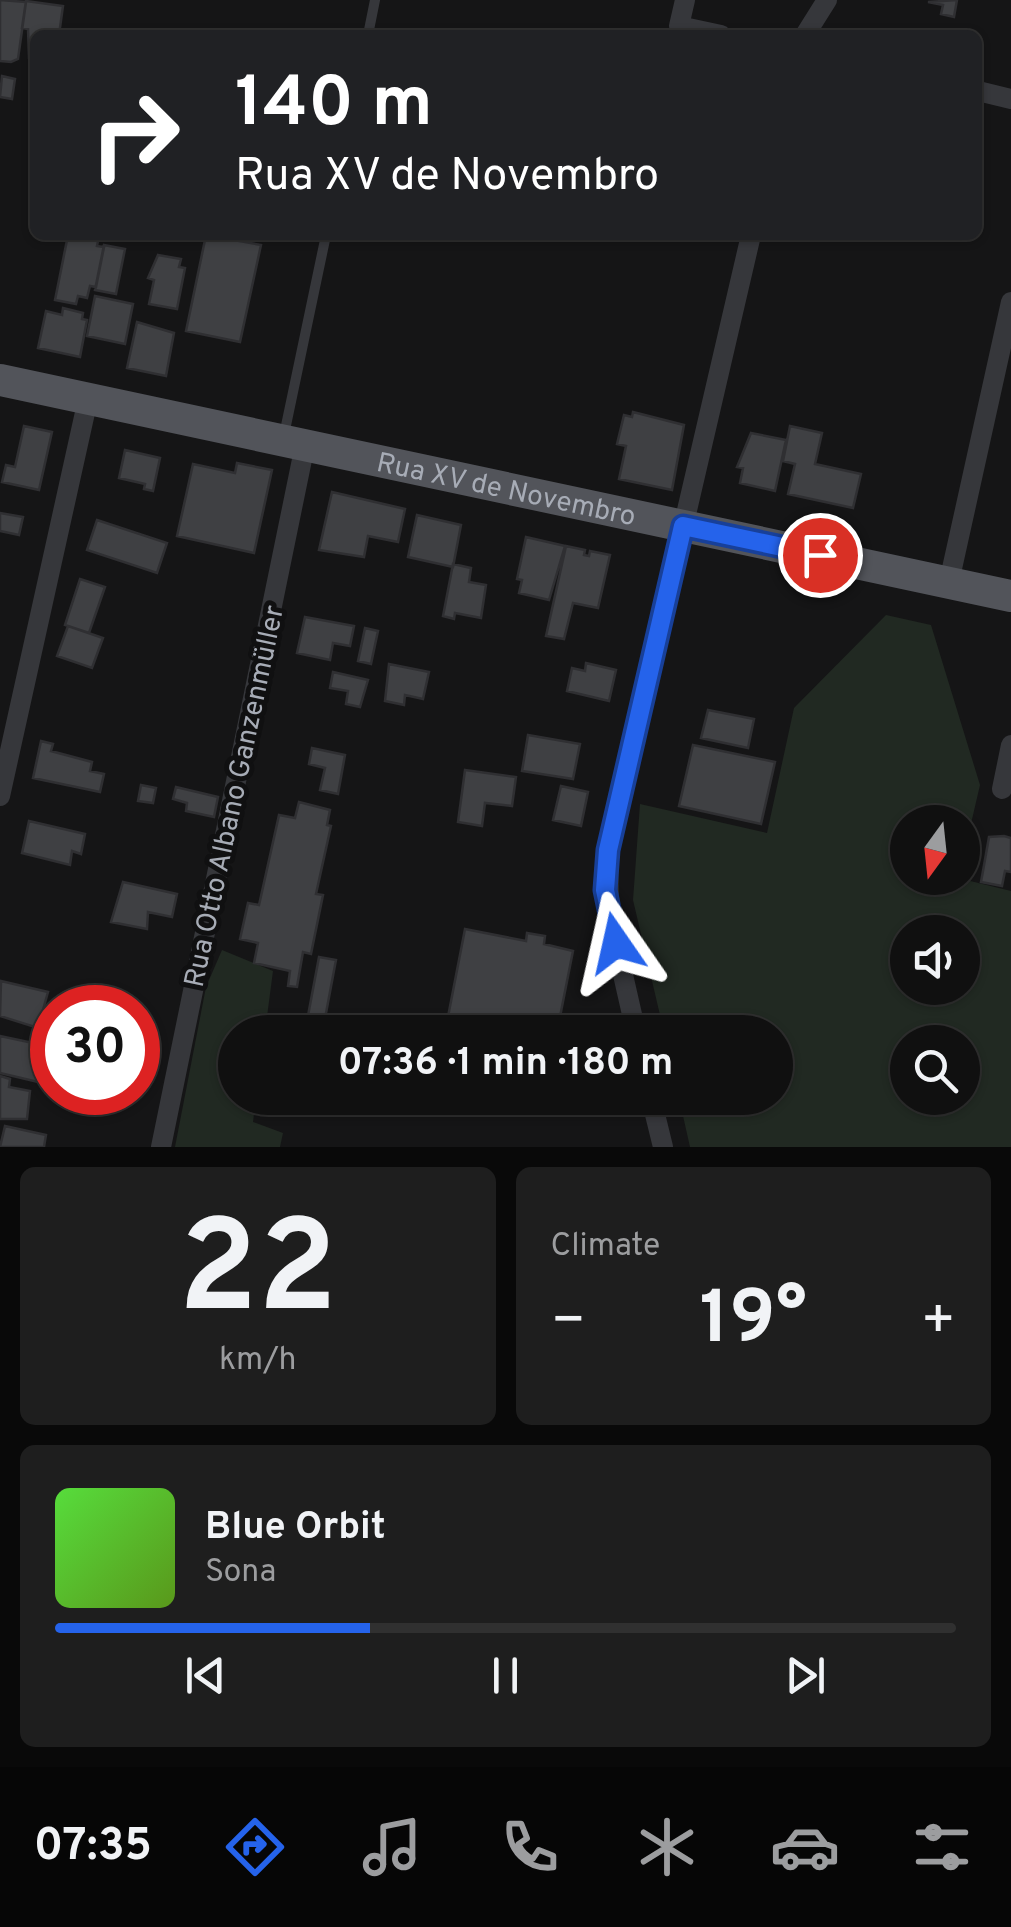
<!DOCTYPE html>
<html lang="en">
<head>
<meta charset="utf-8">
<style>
  :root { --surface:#101010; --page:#1e1e1e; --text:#f1f3f6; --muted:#9c9d9f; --line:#303030; --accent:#2563eb }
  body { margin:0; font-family:Overpass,sans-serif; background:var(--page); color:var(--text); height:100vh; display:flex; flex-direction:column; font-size:38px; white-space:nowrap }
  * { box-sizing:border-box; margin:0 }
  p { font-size:32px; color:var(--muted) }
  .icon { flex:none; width:55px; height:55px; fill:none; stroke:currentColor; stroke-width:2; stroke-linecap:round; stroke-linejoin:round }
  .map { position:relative; height:1147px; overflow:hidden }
  .panel { display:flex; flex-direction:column; gap:20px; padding:20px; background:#090909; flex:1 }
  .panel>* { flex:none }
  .guide { position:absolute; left:30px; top:30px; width:952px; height:210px; border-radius:15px; box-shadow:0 2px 8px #0004,0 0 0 2px var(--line); background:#202124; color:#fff; overflow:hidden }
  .needle { width:65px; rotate:195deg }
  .fabs { position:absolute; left:890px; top:805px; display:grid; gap:20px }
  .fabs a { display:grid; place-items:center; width:90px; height:90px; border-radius:50%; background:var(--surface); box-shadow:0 2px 8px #0004,0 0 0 2px var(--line); font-size:50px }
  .speed { position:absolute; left:30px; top:985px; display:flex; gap:20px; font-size:50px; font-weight:700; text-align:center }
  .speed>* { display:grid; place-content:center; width:130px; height:130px; border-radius:50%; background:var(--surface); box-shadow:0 2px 8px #0004,0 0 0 2px var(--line); line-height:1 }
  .speed .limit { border:15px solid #d22; background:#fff; color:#111 }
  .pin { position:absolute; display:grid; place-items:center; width:85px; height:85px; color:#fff; margin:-42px; border:5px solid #fff; border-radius:50%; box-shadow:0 2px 10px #0007 }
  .me { position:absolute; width:110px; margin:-55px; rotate:349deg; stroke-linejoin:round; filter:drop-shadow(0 0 8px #0008) }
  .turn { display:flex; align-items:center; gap:35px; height:210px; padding:0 40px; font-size:45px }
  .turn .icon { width:130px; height:130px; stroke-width:2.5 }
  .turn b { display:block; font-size:70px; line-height:85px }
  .big { font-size:75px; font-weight:700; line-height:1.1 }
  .panel .tile { flex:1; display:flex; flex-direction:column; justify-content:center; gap:15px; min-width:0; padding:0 35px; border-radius:15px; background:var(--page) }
  .panel .dial { align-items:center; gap:0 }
  .dial b { font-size:130px; line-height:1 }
  .song { display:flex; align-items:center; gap:30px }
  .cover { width:120px; height:120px; border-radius:15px; background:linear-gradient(135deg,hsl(110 70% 55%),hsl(90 70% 35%)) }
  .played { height:10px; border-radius:5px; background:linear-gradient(90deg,var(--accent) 35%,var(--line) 35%) }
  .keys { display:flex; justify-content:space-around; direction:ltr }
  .heat { display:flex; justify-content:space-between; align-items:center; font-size:55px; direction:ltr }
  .panel .tiles { flex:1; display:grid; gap:20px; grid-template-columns:1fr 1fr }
  .tile:last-child { grid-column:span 2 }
  .trip { position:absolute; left:218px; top:1015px; width:575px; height:100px; border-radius:50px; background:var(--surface); box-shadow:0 2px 8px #0004,0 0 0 2px var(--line); font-weight:700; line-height:100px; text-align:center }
  .tabs { display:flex; height:160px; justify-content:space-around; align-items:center; background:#060606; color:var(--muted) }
  .tabs .icon { width:70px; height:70px }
  .tabs .current { color:var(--accent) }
  .tabs b { font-size:45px; color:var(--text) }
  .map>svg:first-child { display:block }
  .green { fill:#212922; fill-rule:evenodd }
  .building { fill:#3f4043; stroke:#2f2f32; stroke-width:2.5 }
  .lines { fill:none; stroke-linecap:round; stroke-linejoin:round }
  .service { stroke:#36373b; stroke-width:10 }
  .minor { stroke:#36373b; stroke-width:20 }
  .primary { stroke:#52545a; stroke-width:32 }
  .route-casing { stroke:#184099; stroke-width:25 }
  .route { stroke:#2563eb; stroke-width:18 }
  .labels { text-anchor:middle; stroke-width:10; stroke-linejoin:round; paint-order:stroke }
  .street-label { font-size:28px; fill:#a7acb6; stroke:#101011 }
</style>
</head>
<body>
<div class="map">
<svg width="1011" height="1147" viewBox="0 0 1011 1147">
  <rect width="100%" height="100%" fill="#151516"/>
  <path class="green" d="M886,615L931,625L980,785L963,858L962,822H908V878H958L1011,891V1147H690L679,1098H775V1032H664L633,900L640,804L767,833L794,708ZM908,932H962V988H908ZM908,1042H962V1098H908Z
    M222,950L273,971L265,1032H235V1098H256L253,1122L283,1133L280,1147H175L206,987Z"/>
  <path class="building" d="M0,0L26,2L18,59L11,62L0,61Z
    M957,0L954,17L941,14L943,5L928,2Z
    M26,1L63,6L59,35H35V59L29,58L28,29L22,28Z
    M2,76L15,79L12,99L0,97Z
    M68,235L99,236L97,246L104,247L96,287L90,286L87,298L78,296L76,304L55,300Z
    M206,235L261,245L240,342L186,331Z
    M104,245L125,249L116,294L95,290Z
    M158,255L181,259L179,267L185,268L177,309L149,304L154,280L148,278Z
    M95,296L133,304L125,344L87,336Z
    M63,308L83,313L82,319L87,320L80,357L38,348L46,311L62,315Z
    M137,322L174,333L166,376L127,368Z
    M633,412L684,425L672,490L619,479L626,446L617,444L624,415L632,417Z
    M24,426L52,432L39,490L2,482L6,465L15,467Z
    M790,426L822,433L815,464L861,474L853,508L788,494L795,464L783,461Z
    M751,433L786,440L775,491L740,483L743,468L737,467Z
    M125,450L160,458L153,491L144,489L145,484L119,478Z
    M237,463L272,470L254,553L177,536L193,464L235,473Z
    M332,492L405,509L398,542L368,536L364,557L319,550Z
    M0,513L23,517L19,535L0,531Z
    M417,515L461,525L453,567L408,557Z
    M97,520L167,543L157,573L87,550Z
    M526,537L565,546L549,600L519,593L522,580L517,579Z
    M566,546L585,550L584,555L589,556L590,551L610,555L598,608L573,603L564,639L546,636Z
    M453,564L471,568L469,582L486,585L481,618L455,613L454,619L443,616Z
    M80,579L105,587L89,633L65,625Z
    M305,617L354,626L350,646L333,643L330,660L297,653Z
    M68,626L103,638L92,668L57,656Z
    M365,628L378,631L371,664L358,661Z
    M586,663L616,670L609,701L567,691L572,668L585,671Z
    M389,664L429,672L423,699L405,695L404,705L385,701Z
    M333,672L368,680L360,707L346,704L348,691L330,688Z
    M708,710L754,719L748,748L701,738Z
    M528,735L580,744L573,779L522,771Z
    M41,741L53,744L51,751L92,762L90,771L104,774L100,792L33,778Z
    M693,745L775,762L761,824L679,806Z
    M312,748L345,755L338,794L320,790L325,768L309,764Z
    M465,770L516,777L512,806L485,803L482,826L458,822Z
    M141,785L156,788L153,803L138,801Z
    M561,786L588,792L581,826L553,820Z
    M176,787L218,797L214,817L186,811L187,803L173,799Z
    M299,802L330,810L327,825L331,826L316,894L323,895L311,954L303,952L297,987L288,986L290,971L254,963L258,943L240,939L248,903L259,905L279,815L295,818Z
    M29,821L85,834L81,854L72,851L70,865L22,853Z
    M1004,836L1011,838V872L1005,871L1002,886L981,882L989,837Z
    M123,882L177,894L172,917L148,912L147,929L111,922Z
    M465,929L526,941L527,933L545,936L544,944L573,951L557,1032H475L446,1027Z
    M319,957L336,960L324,1024L307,1021Z
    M1,981L48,992L38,1028L0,1016Z
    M0,1036L33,1043L31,1051L44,1053L38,1082L0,1073Z
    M0,1076L10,1079L9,1087L30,1091L27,1119H0Z
    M5,1126L46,1135L44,1147H0Z"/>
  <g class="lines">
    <path class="service" d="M368,35L375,0
      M284,435L326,235"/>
    <path class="minor" d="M685,0L679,26L721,35
      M805,35L827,0
      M978,91L1011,99
      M949,582L1011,302
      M1002,789L1011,745
      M0,796L88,399
      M636,1032L609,913L608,850L751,235
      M651,1098L663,1147
      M161,1147L305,445"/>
    <path class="primary" id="s1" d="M0,380L1011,596"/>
  </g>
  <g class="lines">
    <defs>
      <path id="route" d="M616,943L605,890L608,850L683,526L820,555"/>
    </defs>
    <use href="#route" class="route-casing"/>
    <use href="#route" class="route"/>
  </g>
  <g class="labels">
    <g class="street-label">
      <text dy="10" stroke="none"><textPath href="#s1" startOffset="518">Rua XV de Novembro</textPath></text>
      <text transform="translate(233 796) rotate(-78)" y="10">Rua Otto Albano Ganzenmüller</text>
    </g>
  </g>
</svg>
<div class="fabs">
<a><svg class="needle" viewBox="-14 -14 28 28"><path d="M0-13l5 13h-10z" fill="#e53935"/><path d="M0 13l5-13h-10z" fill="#9c9d9f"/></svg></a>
<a><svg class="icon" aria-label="sound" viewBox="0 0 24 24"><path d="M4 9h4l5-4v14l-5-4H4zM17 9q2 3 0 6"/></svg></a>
<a><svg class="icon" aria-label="search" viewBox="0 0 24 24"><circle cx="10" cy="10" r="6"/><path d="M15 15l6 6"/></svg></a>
</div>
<div class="speed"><div class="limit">30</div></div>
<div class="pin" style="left:820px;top:555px;background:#d93025"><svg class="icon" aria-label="arrive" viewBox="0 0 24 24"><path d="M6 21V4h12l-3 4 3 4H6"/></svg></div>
<svg class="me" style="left:616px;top:943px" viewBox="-20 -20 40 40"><path d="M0-17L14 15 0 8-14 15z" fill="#2563eb" stroke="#fff" stroke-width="4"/></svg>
<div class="trip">07:36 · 1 min · 180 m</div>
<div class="guide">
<div class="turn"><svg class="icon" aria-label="right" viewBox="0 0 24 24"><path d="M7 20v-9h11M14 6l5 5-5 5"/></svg><div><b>140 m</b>Rua XV de Novembro</div></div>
</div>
</div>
<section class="panel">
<div class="tiles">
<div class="tile dial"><b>22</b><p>km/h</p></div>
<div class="tile"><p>Climate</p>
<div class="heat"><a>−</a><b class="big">19°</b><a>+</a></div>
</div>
<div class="tile">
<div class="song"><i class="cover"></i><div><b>Blue Orbit</b><p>Sona</p></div></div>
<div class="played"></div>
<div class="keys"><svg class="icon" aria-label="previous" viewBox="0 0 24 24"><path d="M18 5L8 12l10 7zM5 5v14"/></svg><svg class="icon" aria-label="pause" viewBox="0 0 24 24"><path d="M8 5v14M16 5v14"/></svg><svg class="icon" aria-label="next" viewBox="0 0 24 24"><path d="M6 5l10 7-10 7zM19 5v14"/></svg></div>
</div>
</div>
</section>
<nav class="tabs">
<b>07:35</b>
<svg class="icon current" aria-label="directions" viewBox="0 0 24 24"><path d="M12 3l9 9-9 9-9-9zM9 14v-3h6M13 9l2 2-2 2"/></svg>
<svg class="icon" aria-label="music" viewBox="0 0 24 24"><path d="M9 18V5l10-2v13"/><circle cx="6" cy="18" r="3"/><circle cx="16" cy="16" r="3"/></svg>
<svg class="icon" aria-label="phone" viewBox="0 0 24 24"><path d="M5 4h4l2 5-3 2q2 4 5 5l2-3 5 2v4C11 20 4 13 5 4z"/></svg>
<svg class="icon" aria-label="climate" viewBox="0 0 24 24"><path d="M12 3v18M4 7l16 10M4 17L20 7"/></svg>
<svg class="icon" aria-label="car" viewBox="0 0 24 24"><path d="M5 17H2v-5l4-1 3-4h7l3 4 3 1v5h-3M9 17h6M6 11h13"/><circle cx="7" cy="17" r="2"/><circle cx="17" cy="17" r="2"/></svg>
<svg class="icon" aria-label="filters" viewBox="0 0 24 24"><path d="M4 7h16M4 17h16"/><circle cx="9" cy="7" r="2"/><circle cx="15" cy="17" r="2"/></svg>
</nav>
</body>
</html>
